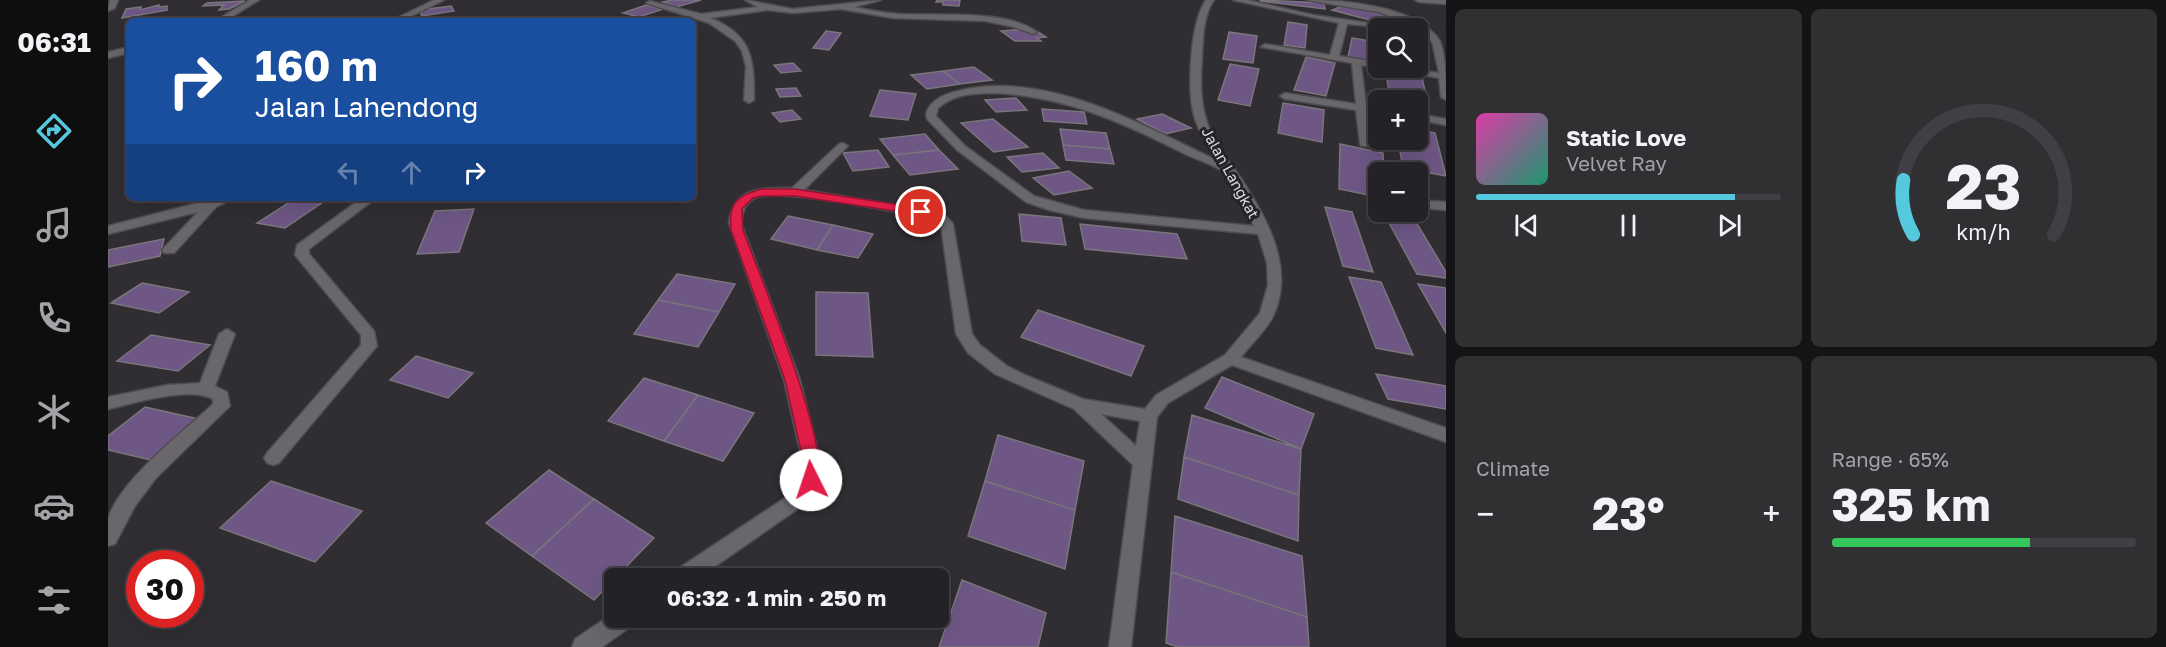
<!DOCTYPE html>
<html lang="en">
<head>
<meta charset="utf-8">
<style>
  :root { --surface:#242226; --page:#302f32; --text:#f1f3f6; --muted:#a3a4a7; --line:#413f43; --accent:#55cadf }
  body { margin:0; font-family:"Golos Text",sans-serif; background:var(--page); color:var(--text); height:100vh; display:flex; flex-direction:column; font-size:22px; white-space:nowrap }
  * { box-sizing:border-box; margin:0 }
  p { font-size:20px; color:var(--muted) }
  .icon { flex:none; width:33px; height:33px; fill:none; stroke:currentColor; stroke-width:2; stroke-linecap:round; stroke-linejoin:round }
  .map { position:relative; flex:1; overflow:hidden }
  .details { display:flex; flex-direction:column; gap:9px; padding:9px; background:#141315; width:720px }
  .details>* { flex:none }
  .hud { position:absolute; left:18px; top:18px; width:570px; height:183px; border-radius:9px; box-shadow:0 6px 24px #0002,0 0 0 2px var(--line); background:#1a4fa0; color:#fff; overflow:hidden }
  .tools { position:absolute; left:1260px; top:18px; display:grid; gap:12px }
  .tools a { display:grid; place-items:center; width:60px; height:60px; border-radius:9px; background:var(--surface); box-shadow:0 6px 24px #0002,0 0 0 2px var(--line); font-size:30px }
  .speed { position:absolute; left:18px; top:550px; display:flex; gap:12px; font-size:30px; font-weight:700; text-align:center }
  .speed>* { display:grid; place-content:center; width:78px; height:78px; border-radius:50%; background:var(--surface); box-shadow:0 6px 24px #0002,0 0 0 2px var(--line); line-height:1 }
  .speed .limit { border:9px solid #d22; background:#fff; color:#111 }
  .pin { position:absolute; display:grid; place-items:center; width:51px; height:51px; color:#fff; margin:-26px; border:3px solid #fff; border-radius:50%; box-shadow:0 2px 6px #0007 }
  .me { position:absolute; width:66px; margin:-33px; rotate:356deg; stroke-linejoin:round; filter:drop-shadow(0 0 4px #0008) }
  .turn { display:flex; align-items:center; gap:21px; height:126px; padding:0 30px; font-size:27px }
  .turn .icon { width:78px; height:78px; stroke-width:2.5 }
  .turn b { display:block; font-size:42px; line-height:51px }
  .lanes { display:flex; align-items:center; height:57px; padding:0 30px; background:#0003; justify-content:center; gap:30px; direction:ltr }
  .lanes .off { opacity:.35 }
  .big { font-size:45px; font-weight:700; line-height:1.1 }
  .details .widget { flex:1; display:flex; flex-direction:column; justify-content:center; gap:9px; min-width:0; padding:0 21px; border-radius:9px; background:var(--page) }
  .details .dial { align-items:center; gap:0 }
  .dial svg { height:156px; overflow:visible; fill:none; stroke:var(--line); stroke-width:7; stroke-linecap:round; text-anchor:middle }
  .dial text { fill:var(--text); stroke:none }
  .song { display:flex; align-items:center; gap:18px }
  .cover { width:72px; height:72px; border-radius:9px; background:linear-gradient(135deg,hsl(320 70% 55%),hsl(160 70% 35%)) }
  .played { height:6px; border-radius:3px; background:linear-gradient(90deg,var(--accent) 85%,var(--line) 85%) }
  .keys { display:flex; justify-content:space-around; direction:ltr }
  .heat { display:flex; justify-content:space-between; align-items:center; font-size:33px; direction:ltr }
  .charge { height:9px; border-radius:4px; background:linear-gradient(90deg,#34c759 65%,var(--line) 0) }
  .details .tiles { flex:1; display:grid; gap:9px; grid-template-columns:repeat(2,1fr) }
  .trip { position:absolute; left:496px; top:568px; width:345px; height:60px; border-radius:9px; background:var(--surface); box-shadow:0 6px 24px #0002,0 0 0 2px var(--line); font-weight:700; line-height:60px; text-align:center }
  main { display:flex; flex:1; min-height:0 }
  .menu { display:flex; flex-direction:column; width:108px; justify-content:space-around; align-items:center; background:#0e0e0f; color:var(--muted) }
  .menu .icon { width:42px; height:42px }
  .menu .current { color:var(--accent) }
  .menu b { font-size:27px; color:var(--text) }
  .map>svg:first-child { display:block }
  .building { fill:#6e5785; stroke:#79767c; stroke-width:1.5 }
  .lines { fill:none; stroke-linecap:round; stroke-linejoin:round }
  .street-casing { stroke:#4e4c50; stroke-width:3 }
  .street { fill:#69676c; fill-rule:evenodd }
  .route { fill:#e11d48; stroke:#92132f; stroke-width:1.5 }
  .labels { text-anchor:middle; stroke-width:6; stroke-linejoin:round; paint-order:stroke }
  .street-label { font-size:15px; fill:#dad8db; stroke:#262428 }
</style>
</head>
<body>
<main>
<nav class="menu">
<b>06:31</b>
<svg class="icon current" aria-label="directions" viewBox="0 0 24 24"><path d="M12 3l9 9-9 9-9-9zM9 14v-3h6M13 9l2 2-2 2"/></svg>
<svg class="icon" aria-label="music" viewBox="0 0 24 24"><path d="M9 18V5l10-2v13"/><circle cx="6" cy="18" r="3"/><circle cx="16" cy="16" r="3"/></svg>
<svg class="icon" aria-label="phone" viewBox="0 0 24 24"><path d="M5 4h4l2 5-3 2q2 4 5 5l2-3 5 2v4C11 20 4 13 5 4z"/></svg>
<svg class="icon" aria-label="climate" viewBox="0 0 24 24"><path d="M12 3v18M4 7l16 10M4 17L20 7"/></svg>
<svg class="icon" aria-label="car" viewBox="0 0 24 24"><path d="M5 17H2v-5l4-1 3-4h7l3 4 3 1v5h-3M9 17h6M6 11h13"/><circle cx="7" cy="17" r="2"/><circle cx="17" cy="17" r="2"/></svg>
<svg class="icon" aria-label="filters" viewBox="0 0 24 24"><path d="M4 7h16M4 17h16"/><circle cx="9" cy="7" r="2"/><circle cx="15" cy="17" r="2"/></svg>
</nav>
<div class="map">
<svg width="1338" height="647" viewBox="0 0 1338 647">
  <rect width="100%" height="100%" fill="#302e32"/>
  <path class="building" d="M564,0H593L568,7L555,2Z
    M829,0H852L851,6L835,5V2H828Z
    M1152,0L1216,3L1217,9L1152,1Z
    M137,1L121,9L111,10L116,5L95,6L99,3Z
    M51,5V7L59,6V10L14,18L18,9L33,7L32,10Z
    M538,5L555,9L531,17L515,13Z
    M1237,5L1294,20L1281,25L1224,10Z
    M343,6L346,11L314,16L311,10Z
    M1180,22L1199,25L1197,48L1176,45Z
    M916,29L920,33L930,32L938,37L929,38L933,41H907L893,31Z
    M718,31L733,33L721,50L705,48Z
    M1121,32L1149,36L1145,63L1115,59Z
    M1244,38L1269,42L1266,62L1240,57Z
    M1198,57L1227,63L1218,96L1186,90Z
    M685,63L693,71L673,73L666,65Z
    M1122,64L1151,69L1142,106L1110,100Z
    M866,67L884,80L852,84L835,71Z
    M835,71L852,84L819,89L803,75Z
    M1278,72L1314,77L1321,110L1310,109V100H1282Z
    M688,88L693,96L672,97L668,89Z
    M772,90L808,94L800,120L762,116Z
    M908,98L919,110L888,112L877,100Z
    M1175,103L1216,110L1214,142L1170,133Z
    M934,109L976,112L979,124L936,121Z
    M684,110L693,119L672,122L664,113Z
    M1054,114L1083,128L1057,134L1029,119Z
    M885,119L920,147L886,152L853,123Z
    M952,129L998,133L1002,149L955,145Z
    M1310,130L1327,133L1338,176L1295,168L1290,140H1310Z
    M817,134L831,150L785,155L772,139Z
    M1232,144L1275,153L1276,172H1270V197L1231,189Z
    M955,145L1002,149L1006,164L958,160Z
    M770,150L781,167L745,171L735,153Z
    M831,150L850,169L802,175L785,155Z
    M935,153L951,168L914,172L899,157Z
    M961,171L984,188L946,195L925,178Z
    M188,198H221L177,228L149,223Z
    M1217,207L1244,212L1265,272L1235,266Z
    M366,209L351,252L309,254L327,211Z
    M1275,212L1305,217L1338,272V278L1309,274Z
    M911,214L953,218L958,245L914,241Z
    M680,216L725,225L709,250L663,239Z
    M972,224L1069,234L1079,259L977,249Z
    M725,225L765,234L750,258L709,250Z
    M56,239L52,256L0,267V250Z
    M569,274L627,284L611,312L550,300Z
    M1241,277L1273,282L1305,355L1268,348Z
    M34,283L81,292L51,313L3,303Z
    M1310,284L1338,288V333Z
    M708,292L760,293L765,357L708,355Z
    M550,300L611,312L590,347L526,334Z
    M930,310L1036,346L1023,376L913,337Z
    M43,335L102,345L70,371L9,361Z
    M308,356L365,373L340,398L282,380Z
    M1268,374L1338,386V409L1280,399Z
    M1114,377L1206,414L1193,449L1097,408Z
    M536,378L590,395L556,441L500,421Z
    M590,395L646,413L615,461L556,441Z
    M37,407L95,420L47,461L0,450V436Z
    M1084,415L1193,449L1191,495L1076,457Z
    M890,435L976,461L967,510L877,481Z
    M1076,457L1191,495L1190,541L1070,499Z
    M441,470L486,499L424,556L378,523Z
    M163,481L254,511L207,562L112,528Z
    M877,481L967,510L957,569L860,536Z
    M486,499L546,538L486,600L424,556Z
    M1067,516L1194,556L1199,617L1063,572Z
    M1063,572L1199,617L1201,647H1070L1058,643Z
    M854,580L938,613L930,647H831Z"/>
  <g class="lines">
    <defs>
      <path id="street" d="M2,0H10L7,8L0,11Z
        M142,0H151L117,21H107Z
        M326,0H336L293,21H283Z
        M637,0L685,9L773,0L746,7C761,10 776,13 792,14C830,16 898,9 929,32L925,34L906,27L877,21L785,18L733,9L685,13L659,10L602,18C645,35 646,60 646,100L641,103L636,100L638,67L634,51L627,41L601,23L538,3L542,1L593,14L650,7Z
        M1098,0H1106C1095,16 1095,38 1094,57C1092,83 1092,108 1103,133C1108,146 1119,159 1128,171C1155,211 1188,265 1166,314C1160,329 1143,344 1133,357L1338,428V442L1124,365L1060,403L1049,417L1023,647H1001L1025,465L966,409L887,374L860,353L848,334L833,225L827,219C796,214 665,185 645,199C635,206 635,213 633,223L692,380L714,468L705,493L691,508L589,579H561L565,572L677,498L691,482L696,468L676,380L621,223C626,186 653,188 684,188L731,144L735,143L740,146L696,190L835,213L845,224L864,334L872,345L899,366L917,375L975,399L1037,409L1048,395L1117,355L1152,313L1160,285L1159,263L1150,234L976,218L941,210L918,202L849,150L819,119L818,114C822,100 837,94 850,91C937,69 1034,125 1110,161C1099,144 1087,127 1084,106C1080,80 1083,21 1098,0ZM887,93C959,97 1014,122 1077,154C1089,160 1109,165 1118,174C1132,186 1139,210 1146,226L976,210L926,196L857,146L828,116L830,108C846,94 866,93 887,93ZM993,414L1032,421L1028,446Z
        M1125,0H1139L1205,15L1282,26L1283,28L1239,24L1231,56L1270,62V68L1253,65L1258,105L1270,107V113L1258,111L1261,146H1253L1252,144L1248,110L1177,99L1172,96L1177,93L1248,104L1244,63L1153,47L1157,44L1222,55L1231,23Z
        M1199,0C1237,0 1310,6 1332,41C1338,58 1338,81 1338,100L1333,97L1331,78L1279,68H1297L1331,73L1324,42L1317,33L1304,24L1270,12Z
        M1307,0H1338V4L1311,2Z
        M21,47V53L0,58V52Z
        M1310,114L1338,119V125L1310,120Z
        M109,198H126L108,207L66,253H56L54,250L90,212L0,234V226Z
        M254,198H268L201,249V254L266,331L269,346L171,463L165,465L159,463L156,458L159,453L253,345V335L187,255L189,245Z
        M1310,200L1338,202V210L1310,208Z
        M119,329L127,334L107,386L119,392L122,406L48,478L27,506L7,544L0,546C0,538 0,527 0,519C11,481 76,431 105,404V399C81,386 27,403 0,409V397L59,385L92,383L111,334Z
        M507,612V618H528L525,625L494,647H464L467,639Z"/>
    </defs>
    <use href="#street" class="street-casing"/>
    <use href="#street" class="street"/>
  </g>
  <path class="route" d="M653,189H687L813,208L818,212L813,215L687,196H654L645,198L634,209L635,230C650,271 726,453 709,485L703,487L697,485L695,480L697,468L677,380L623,230C620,204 628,196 653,189Z"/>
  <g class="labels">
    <g class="street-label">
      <text transform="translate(1122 173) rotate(61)" y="5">Jalan Langkat</text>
    </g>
  </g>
</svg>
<div class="tools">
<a><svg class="icon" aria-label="search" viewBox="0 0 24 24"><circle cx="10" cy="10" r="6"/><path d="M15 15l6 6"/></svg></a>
<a>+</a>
<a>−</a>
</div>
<div class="speed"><div class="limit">30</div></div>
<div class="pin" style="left:813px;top:212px;background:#d93025"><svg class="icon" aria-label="arrive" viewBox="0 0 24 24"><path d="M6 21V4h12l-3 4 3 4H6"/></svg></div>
<svg class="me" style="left:703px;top:480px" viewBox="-20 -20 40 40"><circle r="19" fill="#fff"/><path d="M0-13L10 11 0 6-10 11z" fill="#e11d48"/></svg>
<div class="trip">06:32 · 1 min · 250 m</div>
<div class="hud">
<div class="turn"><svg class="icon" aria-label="right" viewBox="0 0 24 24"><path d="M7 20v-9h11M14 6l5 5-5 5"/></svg><div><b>160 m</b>Jalan Lahendong</div></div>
<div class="lanes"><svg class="icon off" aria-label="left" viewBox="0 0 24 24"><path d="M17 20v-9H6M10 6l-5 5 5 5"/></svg><svg class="icon off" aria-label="ahead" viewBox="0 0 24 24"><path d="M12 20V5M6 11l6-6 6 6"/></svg><svg class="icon" aria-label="right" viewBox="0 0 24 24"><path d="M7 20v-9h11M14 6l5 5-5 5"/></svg></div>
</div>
</div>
<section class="details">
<div class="tiles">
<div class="widget">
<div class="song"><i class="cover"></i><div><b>Static Love</b><p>Velvet Ray</p></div></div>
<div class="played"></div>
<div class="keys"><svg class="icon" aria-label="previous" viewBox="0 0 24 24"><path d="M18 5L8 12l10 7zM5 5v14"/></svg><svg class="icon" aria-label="pause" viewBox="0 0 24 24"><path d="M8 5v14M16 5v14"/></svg><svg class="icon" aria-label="next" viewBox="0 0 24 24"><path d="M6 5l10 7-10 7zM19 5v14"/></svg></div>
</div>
<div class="widget dial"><svg viewBox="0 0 100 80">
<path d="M14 69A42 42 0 1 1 86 69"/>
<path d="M14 69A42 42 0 0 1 9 41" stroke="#55cadf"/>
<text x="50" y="56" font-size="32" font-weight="700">23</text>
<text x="50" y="72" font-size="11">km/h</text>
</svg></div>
<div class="widget"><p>Climate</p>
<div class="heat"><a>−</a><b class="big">23°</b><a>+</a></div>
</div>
<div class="widget"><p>Range · 65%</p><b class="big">325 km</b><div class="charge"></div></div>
</div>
</section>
</main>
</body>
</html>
